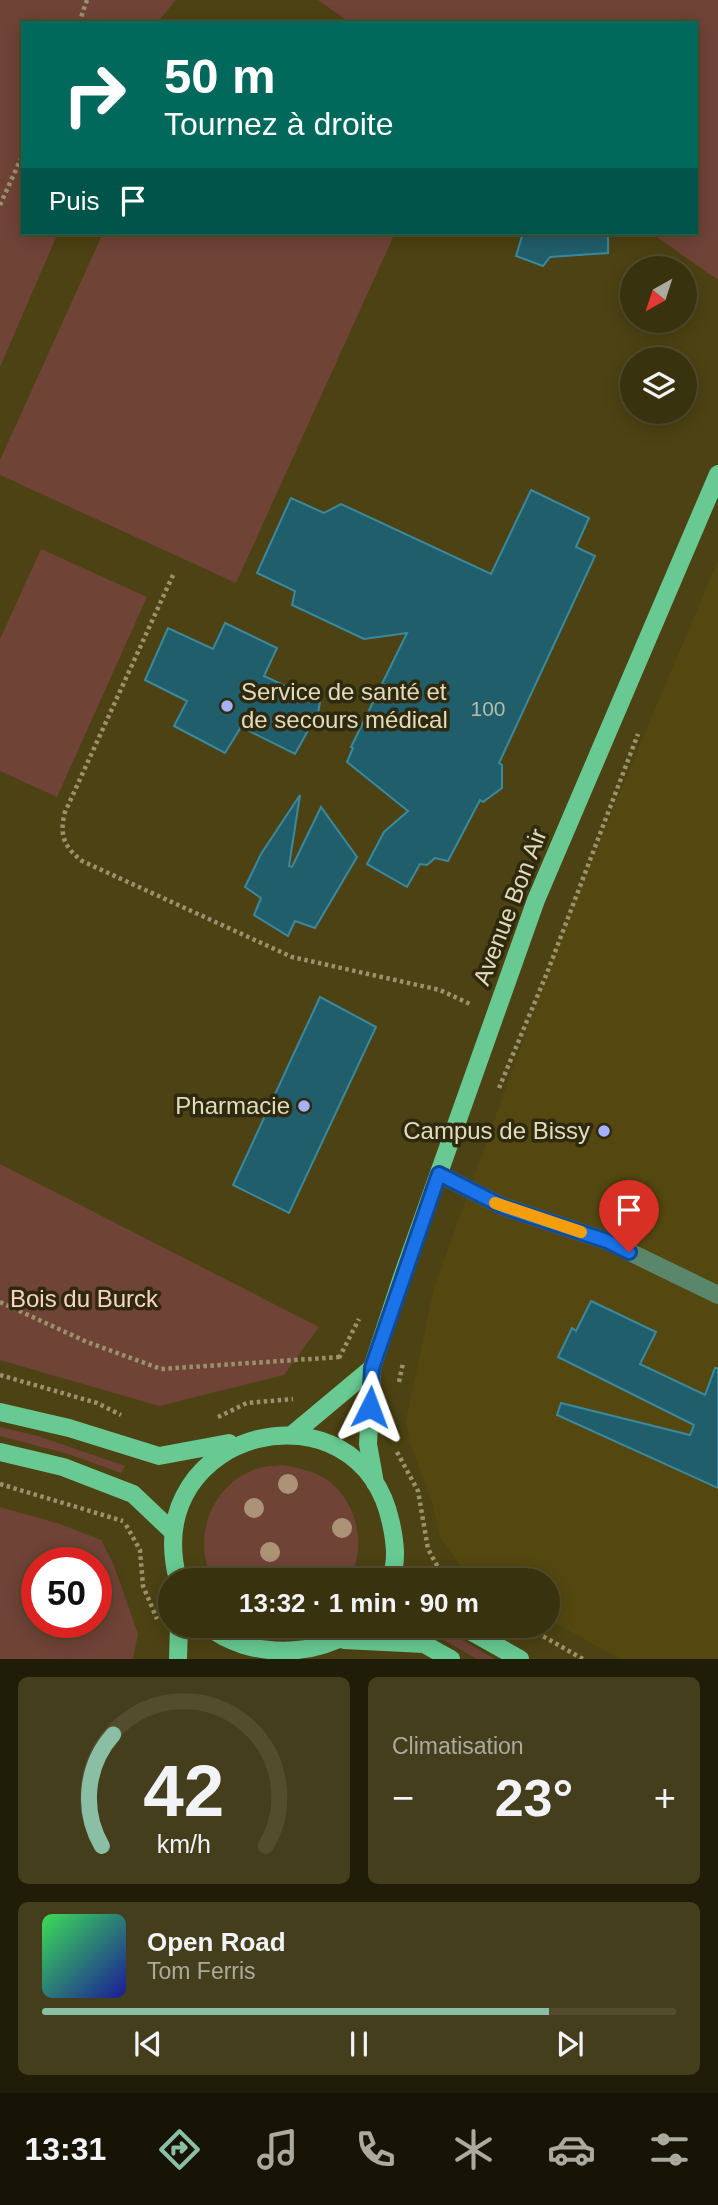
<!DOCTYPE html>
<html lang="fr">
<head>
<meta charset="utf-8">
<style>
  :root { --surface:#39320e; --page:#443e1c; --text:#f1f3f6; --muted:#abaa9e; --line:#534d2e; --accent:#8abfa5 }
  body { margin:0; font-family:Helvetica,sans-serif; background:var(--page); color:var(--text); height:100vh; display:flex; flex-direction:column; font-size:26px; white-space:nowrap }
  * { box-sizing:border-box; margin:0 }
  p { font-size:23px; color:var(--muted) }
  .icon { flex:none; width:38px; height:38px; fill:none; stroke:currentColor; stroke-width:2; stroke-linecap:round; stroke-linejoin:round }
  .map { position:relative; height:1659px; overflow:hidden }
  .drawer { display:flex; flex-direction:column; gap:18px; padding:18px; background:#1f1c08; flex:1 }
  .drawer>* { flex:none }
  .top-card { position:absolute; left:21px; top:21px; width:677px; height:214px; border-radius:0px; box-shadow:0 4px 18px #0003,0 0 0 2px var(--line); background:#00695c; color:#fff; overflow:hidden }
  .needle { width:46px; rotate:219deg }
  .controls { position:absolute; left:620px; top:256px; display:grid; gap:14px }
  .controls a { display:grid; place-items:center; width:77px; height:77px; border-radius:50%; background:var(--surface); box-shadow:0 4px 18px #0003,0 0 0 2px var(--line); font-size:35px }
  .speed { position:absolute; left:21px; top:1547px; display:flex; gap:14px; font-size:35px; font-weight:700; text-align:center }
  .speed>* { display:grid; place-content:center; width:91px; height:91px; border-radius:50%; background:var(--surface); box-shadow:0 4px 18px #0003,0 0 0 2px var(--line); line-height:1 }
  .speed .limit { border:10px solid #d22; background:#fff; color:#111 }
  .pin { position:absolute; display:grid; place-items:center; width:60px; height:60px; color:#fff; margin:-72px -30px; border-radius:50% 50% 50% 0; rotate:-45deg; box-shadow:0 0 7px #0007 }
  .pin .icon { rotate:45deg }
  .me { position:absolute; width:77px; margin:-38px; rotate:3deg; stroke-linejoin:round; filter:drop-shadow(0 0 5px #0008) }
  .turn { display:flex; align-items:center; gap:24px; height:147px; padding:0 28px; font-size:32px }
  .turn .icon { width:91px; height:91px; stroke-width:2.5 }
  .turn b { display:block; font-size:49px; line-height:60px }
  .then { display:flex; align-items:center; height:66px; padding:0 28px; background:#0003; gap:14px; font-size:26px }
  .big { font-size:52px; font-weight:600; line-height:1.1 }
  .drawer .tile { flex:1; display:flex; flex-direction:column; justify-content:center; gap:10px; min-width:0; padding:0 24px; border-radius:10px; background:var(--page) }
  .drawer .dial { align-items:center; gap:0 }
  .dial svg { height:182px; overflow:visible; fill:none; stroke:var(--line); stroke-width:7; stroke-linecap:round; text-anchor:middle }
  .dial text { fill:var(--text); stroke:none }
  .song { display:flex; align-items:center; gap:21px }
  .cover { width:84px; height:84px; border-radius:10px; background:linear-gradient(135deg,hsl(130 70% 55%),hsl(240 70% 35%)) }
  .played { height:7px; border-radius:4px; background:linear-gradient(90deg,var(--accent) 80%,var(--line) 80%) }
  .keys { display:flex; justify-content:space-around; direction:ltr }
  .heat { display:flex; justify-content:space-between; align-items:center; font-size:38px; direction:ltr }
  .drawer .tiles { flex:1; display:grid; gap:18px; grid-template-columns:1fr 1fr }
  .tile:last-child { grid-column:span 2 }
  .trip { position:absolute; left:158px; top:1568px; width:402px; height:70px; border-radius:35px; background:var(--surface); box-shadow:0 4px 18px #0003,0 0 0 2px var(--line); font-weight:600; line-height:70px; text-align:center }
  .menu { display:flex; height:112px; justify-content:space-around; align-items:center; background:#171406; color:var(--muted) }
  .menu .icon { width:49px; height:49px }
  .menu .selected { color:var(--accent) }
  .menu b { font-size:32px; color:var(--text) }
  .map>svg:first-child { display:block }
  .built { fill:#544810 }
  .green { fill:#704337; fill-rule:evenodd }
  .building { fill:#215e6c; stroke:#3a899d; stroke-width:2 }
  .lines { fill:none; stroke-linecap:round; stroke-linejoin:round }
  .path { stroke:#9a926c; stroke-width:4.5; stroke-dasharray:3.5 3.5; stroke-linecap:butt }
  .minor { stroke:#5a876b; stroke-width:18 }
  .major { stroke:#68ca92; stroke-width:18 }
  .tree { fill:#ac9277 }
  .route-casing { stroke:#114b97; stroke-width:18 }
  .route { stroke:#1a73e8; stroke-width:12 }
  .slow { stroke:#f59e0b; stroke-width:12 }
  .poi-dot { fill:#a5b1fc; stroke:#2f290f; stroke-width:2.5 }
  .labels { text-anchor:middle; stroke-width:7; stroke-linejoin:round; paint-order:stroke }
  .number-label { font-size:21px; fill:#b2bca9 }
  .poi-label { font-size:24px; fill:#e2dbbd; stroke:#2f290f; text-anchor:end }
  .street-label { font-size:24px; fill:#e2dbbd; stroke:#2f290f }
  .park-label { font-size:24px; fill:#fad3c8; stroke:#2f290f }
</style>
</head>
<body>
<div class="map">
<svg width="718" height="1659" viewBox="0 0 718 1659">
  <rect width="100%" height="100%" fill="#4c4213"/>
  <path class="built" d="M718,560V1659H620L548,1619V1580H480L459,1564L440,1537L432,1502L409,1441L406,1420L434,1288L568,915Z"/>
  <path class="green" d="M0,0H176L157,23H23V233H58L0,367Z
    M318,0H718V280L651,233H696V23H350Z
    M103,233H395L236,583L0,475V460Z
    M41,549L147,597L57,797L0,771V639Z
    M0,1164L319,1327L284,1375L159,1406L0,1360Z
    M0,1427L38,1436L125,1466L121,1473L68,1454L0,1436Z
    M283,1465C299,1468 315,1471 329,1481C358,1504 367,1548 349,1580H213C191,1539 211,1485 256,1469C264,1466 274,1466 283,1465Z
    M0,1507L60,1524L101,1540L113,1563L138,1634L133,1659H0ZM37,1563H96V1622H37Z
    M437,1626H438L495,1659H477L433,1634Z"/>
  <path class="building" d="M523,233H608V253L550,257L543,266L516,256Z
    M531,490L589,518L576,547L595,556L499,763L502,765V788L483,802L480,800L448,861L435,858L427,865L420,864L407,887L367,864L384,832L408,811L347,762L353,748L351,747L407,633L364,639L292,605L295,591L257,573L291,498L324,513L341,504L491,574Z
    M225,623L277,648L264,676L320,702L315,729L310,727L295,754L241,727L225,753L174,726L187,701L145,680L168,628L213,649Z
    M300,795L289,866L292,867L321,807L357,857L315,928L295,921L288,936L254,915L261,898L245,887L261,854Z
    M320,997L376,1027L289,1213L233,1185Z
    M591,1301L656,1332L640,1364L705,1395L715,1368H718V1488L557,1415L561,1403L690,1435L694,1425L558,1357L572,1328L576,1331Z"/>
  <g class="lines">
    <path class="path" d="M79,23L87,0
      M0,205L23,154
      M173,575L65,812C59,835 64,847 82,861L292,957L440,990L472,1005
      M499,1088L547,973L638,734
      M0,1302L87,1342L161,1369L340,1357
      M339,1358L359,1319
      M0,1375L97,1403L121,1415
      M399,1382L403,1363
      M218,1417L247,1403L293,1399
      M397,1452L418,1491L428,1549L445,1580
      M0,1484L123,1521
      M126,1525L140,1550L143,1586L157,1619
      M525,1626L583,1659"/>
    <path class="minor" d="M439,1174L504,1207L607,1241L718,1295"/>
    <path class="major" d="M0,1412L69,1428L159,1456L229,1443
      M293,1434L372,1368
      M0,1452L63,1467L133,1494L172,1531
      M375,1483L368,1444L372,1368L402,1277L536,900L718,474
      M178,1580C138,1427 360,1376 391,1523C395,1542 398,1562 390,1580
      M207,1626C249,1659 317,1659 360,1626
      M461,1626L520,1659
      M344,1640L424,1644L451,1659
      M178,1659L179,1626"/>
  </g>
  <g class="tree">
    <circle cx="288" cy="1484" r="10"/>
    <circle cx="254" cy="1508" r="10"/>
    <circle cx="342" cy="1528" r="10"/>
    <circle cx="270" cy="1552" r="10"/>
  </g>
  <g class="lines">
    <defs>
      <path id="route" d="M370,1407L372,1368L439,1174L504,1207L607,1241L629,1252"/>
    </defs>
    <use href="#route" class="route-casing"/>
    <use href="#route" class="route"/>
    <path class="slow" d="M495,1203L581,1232"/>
  </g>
  <g class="poi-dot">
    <circle cx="227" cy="706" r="7"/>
    <circle cx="304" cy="1106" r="7"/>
    <circle cx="604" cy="1131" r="7"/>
  </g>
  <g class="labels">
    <g class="number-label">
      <text x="488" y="716">100</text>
    </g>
    <g class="poi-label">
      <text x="241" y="700" text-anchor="start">Service de santé et<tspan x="241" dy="28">de secours médical</tspan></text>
      <text x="290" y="1114">Pharmacie</text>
      <text x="590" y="1139">Campus de Bissy</text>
    </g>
    <g class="street-label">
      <text transform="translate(510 907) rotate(-69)" y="8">Avenue Bon Air</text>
    </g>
    <g class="park-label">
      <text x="84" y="1307">Bois du Burck</text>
    </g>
  </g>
</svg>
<div class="controls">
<a><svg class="needle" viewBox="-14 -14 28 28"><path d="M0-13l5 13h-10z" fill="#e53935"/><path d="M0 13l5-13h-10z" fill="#abaa9e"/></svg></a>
<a><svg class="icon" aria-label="layers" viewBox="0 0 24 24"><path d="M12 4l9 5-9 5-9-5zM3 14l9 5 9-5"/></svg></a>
</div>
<div class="speed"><div class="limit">50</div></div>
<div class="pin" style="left:629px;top:1252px;background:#d93025"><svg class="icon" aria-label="arrive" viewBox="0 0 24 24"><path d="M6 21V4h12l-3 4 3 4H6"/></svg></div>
<svg class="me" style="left:370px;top:1407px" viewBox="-20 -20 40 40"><path d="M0-17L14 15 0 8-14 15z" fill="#1a73e8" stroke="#fff" stroke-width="4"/></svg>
<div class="trip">13:32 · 1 min · 90 m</div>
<div class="top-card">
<div class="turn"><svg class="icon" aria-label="right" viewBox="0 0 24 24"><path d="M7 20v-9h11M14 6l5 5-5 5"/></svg><div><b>50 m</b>Tournez à droite</div></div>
<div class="then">Puis<svg class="icon" aria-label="arrive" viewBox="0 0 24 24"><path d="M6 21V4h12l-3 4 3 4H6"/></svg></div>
</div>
</div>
<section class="drawer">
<div class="tiles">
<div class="tile dial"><svg viewBox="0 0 100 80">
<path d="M14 69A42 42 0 1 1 86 69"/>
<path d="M14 69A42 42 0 0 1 19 20" stroke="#8abfa5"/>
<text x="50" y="56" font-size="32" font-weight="700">42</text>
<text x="50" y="72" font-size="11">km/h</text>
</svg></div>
<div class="tile"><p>Climatisation</p>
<div class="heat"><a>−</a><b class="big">23°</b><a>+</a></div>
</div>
<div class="tile">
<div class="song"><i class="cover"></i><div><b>Open Road</b><p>Tom Ferris</p></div></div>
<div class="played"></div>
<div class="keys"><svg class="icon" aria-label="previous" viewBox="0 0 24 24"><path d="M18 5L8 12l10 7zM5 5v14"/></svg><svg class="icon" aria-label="pause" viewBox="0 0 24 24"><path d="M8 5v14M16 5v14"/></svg><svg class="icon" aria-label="next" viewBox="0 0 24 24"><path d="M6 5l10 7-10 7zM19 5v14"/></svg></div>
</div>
</div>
</section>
<nav class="menu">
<b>13:31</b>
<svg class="icon selected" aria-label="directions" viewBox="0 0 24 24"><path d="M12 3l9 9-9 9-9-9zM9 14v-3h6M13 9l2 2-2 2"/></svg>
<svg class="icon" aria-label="music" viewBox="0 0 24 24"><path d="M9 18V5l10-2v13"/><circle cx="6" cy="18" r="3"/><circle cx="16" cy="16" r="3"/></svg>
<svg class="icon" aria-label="phone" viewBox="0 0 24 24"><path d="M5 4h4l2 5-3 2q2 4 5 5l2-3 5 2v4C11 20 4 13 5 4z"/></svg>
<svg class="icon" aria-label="climate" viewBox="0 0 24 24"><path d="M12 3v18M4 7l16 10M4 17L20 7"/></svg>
<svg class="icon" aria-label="car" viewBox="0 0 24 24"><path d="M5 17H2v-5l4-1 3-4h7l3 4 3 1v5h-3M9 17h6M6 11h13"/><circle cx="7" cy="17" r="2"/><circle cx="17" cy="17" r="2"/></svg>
<svg class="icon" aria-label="filters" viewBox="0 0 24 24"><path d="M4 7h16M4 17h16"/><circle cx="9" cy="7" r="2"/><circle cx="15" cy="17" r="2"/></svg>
</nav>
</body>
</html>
